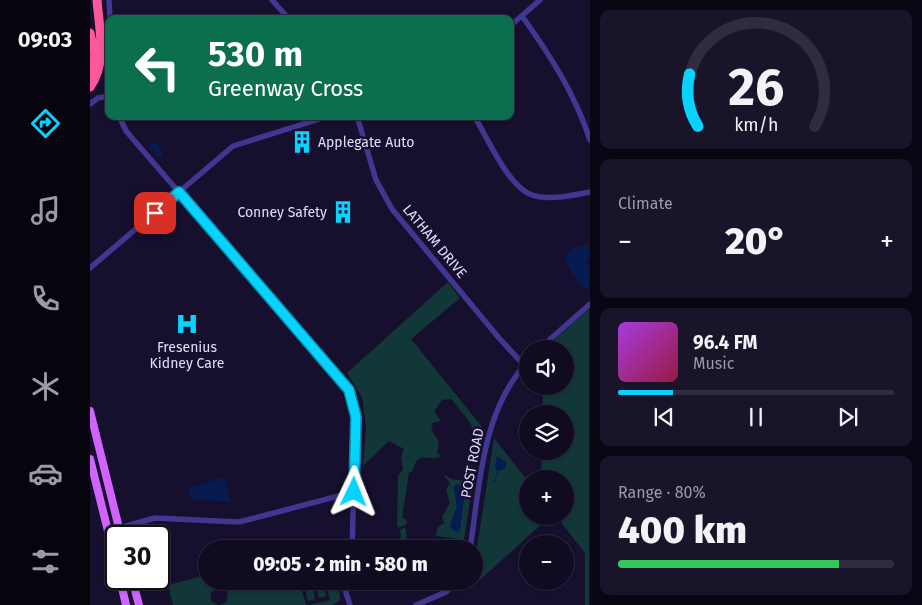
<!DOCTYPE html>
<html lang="en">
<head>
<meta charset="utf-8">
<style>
  :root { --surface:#110b22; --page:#1a142a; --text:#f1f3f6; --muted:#9c9ba5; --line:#302b40; --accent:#08d3ff }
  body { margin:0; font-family:"Fira Sans",sans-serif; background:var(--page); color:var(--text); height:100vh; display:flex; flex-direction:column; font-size:19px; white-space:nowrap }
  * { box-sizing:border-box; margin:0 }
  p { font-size:16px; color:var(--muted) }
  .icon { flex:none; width:28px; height:28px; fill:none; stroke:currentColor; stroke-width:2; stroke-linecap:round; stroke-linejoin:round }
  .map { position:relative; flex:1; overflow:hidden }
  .panel { display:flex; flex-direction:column; gap:10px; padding:10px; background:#090613; width:332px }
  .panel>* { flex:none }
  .guide { position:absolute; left:15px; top:15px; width:409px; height:105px; border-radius:10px; box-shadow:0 1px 4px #0004,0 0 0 1px var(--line); background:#0b6e4f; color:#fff; overflow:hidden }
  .tools { position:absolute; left:429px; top:340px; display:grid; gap:10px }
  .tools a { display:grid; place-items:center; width:55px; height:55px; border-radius:50%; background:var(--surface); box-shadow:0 1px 4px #0004,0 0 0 1px var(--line); font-size:25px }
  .speed { position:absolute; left:15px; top:525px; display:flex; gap:10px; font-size:25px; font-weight:700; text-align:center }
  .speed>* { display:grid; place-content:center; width:65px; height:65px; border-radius:50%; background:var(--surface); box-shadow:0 1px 4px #0004,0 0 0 1px var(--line); line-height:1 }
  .speed .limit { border:2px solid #111; border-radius:8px; background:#fff; color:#111 }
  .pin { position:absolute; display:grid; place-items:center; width:42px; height:42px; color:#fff; margin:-21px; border-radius:10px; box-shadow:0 2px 8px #0006 }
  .me { position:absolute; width:55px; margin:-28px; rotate:2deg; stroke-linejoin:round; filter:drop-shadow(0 0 4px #0008) }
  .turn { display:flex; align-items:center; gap:18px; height:105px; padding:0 20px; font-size:22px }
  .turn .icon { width:65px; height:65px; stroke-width:2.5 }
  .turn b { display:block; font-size:35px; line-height:42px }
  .big { font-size:38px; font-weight:800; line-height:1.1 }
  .panel .tile { flex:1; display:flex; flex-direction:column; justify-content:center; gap:8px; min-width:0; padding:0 18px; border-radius:10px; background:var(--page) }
  .panel .dial { align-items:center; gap:0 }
  .dial svg { height:130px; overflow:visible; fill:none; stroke:var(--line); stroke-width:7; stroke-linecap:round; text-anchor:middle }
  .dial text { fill:var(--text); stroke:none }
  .song { display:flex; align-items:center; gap:15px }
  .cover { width:60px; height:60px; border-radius:8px; background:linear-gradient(135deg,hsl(280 70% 55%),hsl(340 70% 35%)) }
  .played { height:5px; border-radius:2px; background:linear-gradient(90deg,var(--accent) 20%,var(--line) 20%) }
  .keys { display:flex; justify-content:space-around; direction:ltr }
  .heat { display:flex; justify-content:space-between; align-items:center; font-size:28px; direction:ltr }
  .charge { height:8px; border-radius:4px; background:linear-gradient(90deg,#34c759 80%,var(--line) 0) }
  .trip { position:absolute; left:108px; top:540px; width:285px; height:50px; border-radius:25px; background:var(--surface); box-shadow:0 1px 4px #0004,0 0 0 1px var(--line); font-weight:800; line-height:50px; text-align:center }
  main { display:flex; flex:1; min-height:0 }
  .tab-bar { display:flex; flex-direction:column; width:90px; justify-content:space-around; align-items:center; background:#07040e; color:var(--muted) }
  .tab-bar .icon { width:35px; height:35px }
  .tab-bar .on { color:var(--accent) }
  .tab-bar b { font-size:22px; color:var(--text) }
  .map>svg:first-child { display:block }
  .green { fill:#123738; fill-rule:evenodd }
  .water { fill:#061b50 }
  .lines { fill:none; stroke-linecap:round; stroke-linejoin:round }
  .stream { stroke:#061b50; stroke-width:1 }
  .minor { stroke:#413790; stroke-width:5.5 }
  .major { stroke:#d163ff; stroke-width:8 }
  .highway { stroke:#ff579b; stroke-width:9 }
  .route-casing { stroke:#0589a6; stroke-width:12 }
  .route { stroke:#08d3ff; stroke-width:9 }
  .labels { text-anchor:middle; stroke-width:5; stroke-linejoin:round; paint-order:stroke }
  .poi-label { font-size:14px; fill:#e3dcff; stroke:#170f2e; text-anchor:start }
  .street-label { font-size:14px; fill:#e3dcff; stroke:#170f2e }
</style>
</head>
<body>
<main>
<nav class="tab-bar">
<b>09:03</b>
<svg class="icon on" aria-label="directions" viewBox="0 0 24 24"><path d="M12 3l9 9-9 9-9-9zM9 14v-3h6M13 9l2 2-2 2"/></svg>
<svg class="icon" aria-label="music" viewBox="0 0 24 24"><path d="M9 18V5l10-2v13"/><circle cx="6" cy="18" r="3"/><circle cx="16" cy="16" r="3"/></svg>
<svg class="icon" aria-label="phone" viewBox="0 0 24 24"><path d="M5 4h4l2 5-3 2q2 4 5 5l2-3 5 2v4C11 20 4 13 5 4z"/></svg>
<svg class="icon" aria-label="climate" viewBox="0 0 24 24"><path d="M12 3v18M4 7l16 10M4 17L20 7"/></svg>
<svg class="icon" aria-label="car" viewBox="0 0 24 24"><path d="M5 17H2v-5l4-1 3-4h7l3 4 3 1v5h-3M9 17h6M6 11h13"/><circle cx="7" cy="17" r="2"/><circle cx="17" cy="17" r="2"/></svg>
<svg class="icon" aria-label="filters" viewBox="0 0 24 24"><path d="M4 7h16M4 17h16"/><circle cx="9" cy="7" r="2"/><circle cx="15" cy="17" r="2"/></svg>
</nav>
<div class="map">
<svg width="500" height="605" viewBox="0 0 500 605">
  <rect width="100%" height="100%" fill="#170f2e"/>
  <path class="green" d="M358,282L370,298L321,339L393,428L389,438L386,437L380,422L361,399L352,400L344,411L351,421L342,423L343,426L341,429L349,442L347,453L351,456C339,463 328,448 322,472H319L312,518L316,519L317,524L309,528L307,525L308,476L313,469L311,458L314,449L299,441L273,466L276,427L272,397L257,373Z
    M499,309V605H495V553L466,516H475V479H451L452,451H475V414H453V386H475V349H454Z
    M404,438L437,480L438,516H460L390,580L384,578V567Z
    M355,475L361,479L383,482L374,540L346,536L347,528L354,523L352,517L360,503L356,490L360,483L355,477ZM364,487L375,492L361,521L367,507Z
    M315,527L317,537L312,549L302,548L303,544L311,537L310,530Z
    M257,538L256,549H217Z
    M116,575V581H140L142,586L163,581H216L210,583L216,605H130L136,602L138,595L136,589L128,586L120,594L122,602L128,605H83L78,585Z
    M232,581L236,596L229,598L225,582Z
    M235,581H249L250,600L243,605H219L240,600Z
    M221,584L225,599L218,601L214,585Z"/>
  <path class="water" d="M62,143L67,144L73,154L69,158L59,146Z
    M499,245V258L497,259L496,263L499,265V290L490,284L475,261C477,246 485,248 499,245Z
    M407,456L417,463L415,469L408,471L405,468Z
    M130,478L135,479L140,502L101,499L98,488Z
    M366,484L373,487L375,492L370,530L368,532L364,531L360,526L367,507L364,487Z"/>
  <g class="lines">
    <path class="stream" d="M401,482L405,481L408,471"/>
    <path class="minor" d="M19,0L20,19
      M182,0L199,19
      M432,16C460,55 485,94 500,140
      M420,26L450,0
      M0,104L8,98L19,96
      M29,116L36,131L259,389L266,417L262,549
      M267,116L286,180L302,209L409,338L434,365
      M384,116C398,138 418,187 442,195C460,201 482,195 500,192
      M0,268L143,146L239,116
      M449,349L500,304
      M18,531L65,518L149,522L264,492
      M380,549C390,485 391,412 438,361
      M256,581V593L260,605
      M326,605L356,592L368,581"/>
    <path class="major" d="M0,411L31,536
      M0,459L26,563
      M30,579L36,605
      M42,579L49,605"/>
    <path class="highway" d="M0,33L5,56L0,74
      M0,87C18,62 9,28 7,0"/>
  </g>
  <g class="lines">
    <defs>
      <path id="route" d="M65,213L89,192L259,390L266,417L264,492"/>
    </defs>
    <use href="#route" class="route-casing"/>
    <use href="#route" class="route"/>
  </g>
  <defs>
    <symbol id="building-bare" viewBox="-9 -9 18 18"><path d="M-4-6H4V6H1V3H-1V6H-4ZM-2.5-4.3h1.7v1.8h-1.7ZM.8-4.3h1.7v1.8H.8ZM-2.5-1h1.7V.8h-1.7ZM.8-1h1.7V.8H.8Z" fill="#08d3ff" stroke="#170f2e" stroke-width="2.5" paint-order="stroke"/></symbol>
    <symbol id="hospital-bare" viewBox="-9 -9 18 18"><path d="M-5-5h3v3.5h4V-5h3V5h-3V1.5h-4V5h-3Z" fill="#08d3ff" stroke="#170f2e" stroke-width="2.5" paint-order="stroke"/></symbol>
  </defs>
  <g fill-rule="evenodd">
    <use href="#building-bare" x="196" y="126" width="32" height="32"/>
    <use href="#building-bare" x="237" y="196" width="32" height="32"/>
    <use href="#hospital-bare" x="81" y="308" width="32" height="32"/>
  </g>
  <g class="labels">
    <g class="poi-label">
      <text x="228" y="147">Applegate Auto</text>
      <text x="237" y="217" text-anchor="end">Conney Safety</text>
      <text x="97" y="352" text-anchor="middle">Fresenius<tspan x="97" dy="16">Kidney Care</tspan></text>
    </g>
    <g class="street-label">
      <text transform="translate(345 241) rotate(50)" y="5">LATHAM DRIVE</text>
      <text transform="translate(382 463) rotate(-79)" y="5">POST ROAD</text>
    </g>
  </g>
</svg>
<div class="tools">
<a><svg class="icon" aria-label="sound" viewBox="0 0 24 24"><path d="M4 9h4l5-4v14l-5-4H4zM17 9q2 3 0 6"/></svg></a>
<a><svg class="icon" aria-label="layers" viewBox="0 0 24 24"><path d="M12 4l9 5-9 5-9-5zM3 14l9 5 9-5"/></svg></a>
<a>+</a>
<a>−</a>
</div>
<div class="speed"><div class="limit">30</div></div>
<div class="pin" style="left:65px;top:213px;background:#d93025"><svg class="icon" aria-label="arrive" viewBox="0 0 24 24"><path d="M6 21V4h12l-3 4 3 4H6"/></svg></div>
<svg class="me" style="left:264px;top:492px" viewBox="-20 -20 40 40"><path d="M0-17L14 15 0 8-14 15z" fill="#08d3ff" stroke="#fff" stroke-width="4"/></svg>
<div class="trip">09:05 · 2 min · 580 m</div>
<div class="guide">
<div class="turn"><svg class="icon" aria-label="left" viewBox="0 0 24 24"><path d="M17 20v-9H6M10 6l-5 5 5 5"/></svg><div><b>530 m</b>Greenway Cross</div></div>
</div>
</div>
<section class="panel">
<div class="tile dial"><svg viewBox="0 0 100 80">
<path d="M14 69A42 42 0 1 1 86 69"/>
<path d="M14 69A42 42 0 0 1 9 37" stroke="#08d3ff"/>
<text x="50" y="56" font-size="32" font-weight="700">26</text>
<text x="50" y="72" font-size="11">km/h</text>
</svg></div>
<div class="tile"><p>Climate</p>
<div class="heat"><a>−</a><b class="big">20°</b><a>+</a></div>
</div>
<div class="tile">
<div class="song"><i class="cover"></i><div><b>96.4 FM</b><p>Music</p></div></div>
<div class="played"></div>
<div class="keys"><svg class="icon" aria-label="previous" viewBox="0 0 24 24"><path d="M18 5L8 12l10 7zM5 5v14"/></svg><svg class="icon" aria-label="pause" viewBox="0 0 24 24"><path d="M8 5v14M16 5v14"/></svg><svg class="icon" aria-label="next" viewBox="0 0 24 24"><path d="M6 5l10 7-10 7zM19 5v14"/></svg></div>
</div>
<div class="tile"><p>Range · 80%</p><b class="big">400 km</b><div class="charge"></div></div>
</section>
</main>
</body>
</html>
